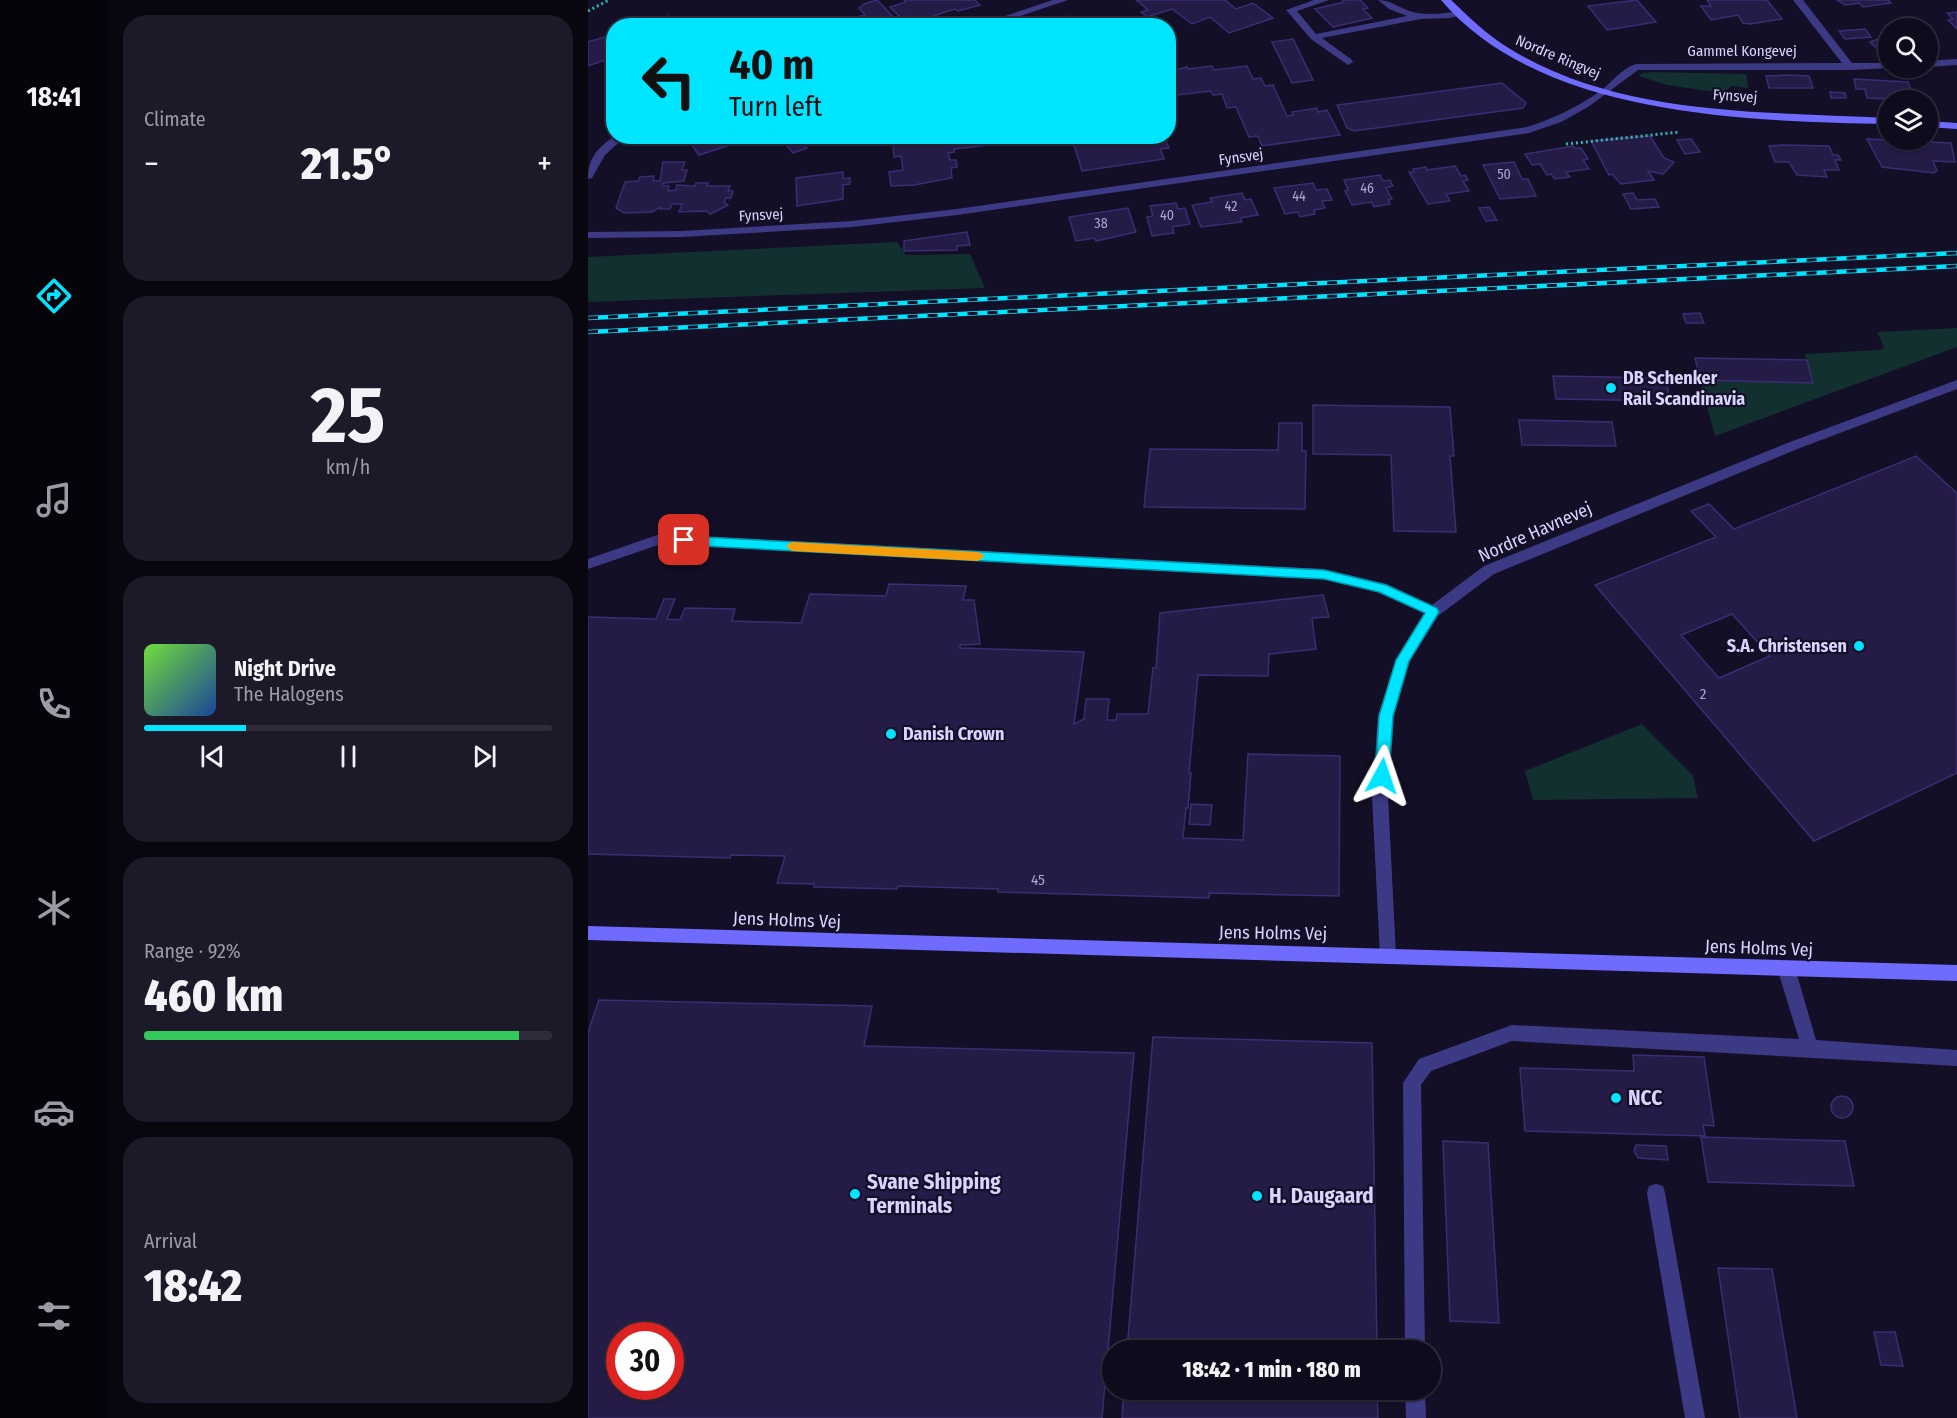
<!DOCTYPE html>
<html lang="en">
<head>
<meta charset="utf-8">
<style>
  :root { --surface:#0e0b1c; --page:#1c1929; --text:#f1f3f6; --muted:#9b9ba3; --line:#2e2b3b; --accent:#00e5ff }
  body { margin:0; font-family:"Fira Sans Condensed",sans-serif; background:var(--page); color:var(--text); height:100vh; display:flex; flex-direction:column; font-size:22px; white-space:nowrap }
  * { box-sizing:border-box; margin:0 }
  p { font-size:20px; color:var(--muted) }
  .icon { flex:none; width:33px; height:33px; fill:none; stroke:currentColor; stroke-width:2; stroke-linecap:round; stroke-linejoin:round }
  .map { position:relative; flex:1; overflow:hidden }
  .panel { display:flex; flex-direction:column; gap:15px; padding:15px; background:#08060f; width:480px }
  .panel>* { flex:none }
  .hud { position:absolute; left:18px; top:18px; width:570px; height:126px; border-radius:24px; box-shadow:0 2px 4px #0004,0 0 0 2px var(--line); background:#00e5ff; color:#111; overflow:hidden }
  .buttons { position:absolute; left:1290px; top:18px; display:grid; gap:12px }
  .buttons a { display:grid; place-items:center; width:60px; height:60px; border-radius:50%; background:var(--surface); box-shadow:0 2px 4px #0004,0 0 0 2px var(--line); font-size:30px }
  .speed { position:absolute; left:18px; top:1322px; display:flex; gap:12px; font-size:30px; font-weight:700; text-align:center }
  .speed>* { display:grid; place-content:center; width:78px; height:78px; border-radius:50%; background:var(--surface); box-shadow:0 2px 4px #0004,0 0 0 2px var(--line); line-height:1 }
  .speed .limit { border:9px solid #d22; background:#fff; color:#111 }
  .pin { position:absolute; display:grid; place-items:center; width:51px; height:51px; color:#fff; margin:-26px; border-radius:12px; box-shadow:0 3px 9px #0006 }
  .me { position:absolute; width:66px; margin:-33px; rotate:5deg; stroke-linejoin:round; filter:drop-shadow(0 0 4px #0008) }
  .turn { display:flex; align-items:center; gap:21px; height:126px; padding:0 24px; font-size:27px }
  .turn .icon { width:78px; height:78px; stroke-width:2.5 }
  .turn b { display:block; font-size:42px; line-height:51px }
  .big { font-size:45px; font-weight:800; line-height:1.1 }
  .panel .card { flex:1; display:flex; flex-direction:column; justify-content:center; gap:9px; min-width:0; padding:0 21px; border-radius:24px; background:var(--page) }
  .panel .dial { align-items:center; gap:0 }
  .dial b { font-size:78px; line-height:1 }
  .song { display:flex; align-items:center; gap:18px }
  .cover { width:72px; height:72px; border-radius:9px; background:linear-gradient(135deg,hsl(100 70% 55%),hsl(220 70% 35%)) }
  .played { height:6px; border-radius:3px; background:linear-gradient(90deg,var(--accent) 25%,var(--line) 25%) }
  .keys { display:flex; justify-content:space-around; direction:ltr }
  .heat { display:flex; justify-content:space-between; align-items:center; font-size:33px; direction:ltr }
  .charge { height:9px; border-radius:4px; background:linear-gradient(90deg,#34c759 92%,var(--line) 0) }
  .trip { position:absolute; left:514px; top:1340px; width:339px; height:60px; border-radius:30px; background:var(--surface); box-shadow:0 2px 4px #0004,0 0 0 2px var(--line); font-weight:800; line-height:60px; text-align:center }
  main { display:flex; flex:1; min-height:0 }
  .tabs { display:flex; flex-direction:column; width:108px; justify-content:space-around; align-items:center; background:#06040b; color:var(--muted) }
  .tabs .icon { width:42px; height:42px }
  .tabs .selected { color:var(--accent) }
  .tabs b { font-size:27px; color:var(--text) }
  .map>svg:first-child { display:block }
  .green { fill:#12302f }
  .building { fill:#241b47; stroke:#3b2d73; stroke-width:1.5; fill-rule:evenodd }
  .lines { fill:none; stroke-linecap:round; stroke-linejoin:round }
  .path { stroke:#2fb8b0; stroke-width:3; stroke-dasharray:2 3; stroke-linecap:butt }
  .lane { fill:#3d3a85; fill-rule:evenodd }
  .street { fill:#3d3a85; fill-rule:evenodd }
  .secondary { fill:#6f6bff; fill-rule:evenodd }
  .rail-casing { stroke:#00e5ff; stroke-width:4.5 }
  .rail { stroke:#130f26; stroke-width:3; stroke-dasharray:10; stroke-linecap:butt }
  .route { fill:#00e5ff; stroke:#0095a6; stroke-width:1.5 }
  .slow { fill:#f59e0b }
  .poi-dot { fill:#00e5ff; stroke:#130f26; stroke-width:2 }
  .labels { text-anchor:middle; stroke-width:4.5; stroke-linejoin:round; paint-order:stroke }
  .far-number-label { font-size:14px; fill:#aca6d1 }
  .far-street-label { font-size:15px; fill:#d9d4ff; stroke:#130f26 }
  .number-label { font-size:15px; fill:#aca6d1 }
  .poi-label { font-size:18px; font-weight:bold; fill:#d9d4ff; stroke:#130f26; text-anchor:start }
  .street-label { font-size:18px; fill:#d9d4ff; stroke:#130f26 }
  .near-poi-label { font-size:21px; font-weight:bold; fill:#d9d4ff; stroke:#130f26; text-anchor:start }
</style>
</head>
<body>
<main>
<nav class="tabs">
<b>18:41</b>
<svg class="icon selected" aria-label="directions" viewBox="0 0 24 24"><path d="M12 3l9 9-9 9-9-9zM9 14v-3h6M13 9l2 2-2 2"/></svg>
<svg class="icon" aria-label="music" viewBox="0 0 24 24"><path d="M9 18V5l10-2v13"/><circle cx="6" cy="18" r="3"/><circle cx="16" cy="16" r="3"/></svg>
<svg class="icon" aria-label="phone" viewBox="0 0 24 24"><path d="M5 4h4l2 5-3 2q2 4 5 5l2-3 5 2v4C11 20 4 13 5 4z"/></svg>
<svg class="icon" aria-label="climate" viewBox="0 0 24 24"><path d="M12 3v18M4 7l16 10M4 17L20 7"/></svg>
<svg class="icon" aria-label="car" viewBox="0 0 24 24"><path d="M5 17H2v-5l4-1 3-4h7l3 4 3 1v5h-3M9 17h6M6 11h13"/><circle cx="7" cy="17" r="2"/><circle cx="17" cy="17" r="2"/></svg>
<svg class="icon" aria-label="filters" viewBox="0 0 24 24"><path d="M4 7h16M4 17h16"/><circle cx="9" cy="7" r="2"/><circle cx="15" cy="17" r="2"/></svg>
</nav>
<section class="panel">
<div class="card"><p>Climate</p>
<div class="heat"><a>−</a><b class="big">21.5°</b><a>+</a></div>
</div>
<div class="card dial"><b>25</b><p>km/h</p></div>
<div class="card">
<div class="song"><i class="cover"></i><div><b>Night Drive</b><p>The Halogens</p></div></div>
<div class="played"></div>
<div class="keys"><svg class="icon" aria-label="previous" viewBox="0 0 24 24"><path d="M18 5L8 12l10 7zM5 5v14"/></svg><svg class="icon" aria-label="pause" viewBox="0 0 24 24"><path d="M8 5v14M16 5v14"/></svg><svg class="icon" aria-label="next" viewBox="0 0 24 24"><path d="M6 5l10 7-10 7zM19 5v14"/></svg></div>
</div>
<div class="card"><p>Range · 92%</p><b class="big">460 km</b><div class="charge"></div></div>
<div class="card"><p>Arrival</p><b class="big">18:42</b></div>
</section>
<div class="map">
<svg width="1369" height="1418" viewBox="0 0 1369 1418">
  <rect width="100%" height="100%" fill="#130f26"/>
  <path class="green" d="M1063,72L1158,74L1160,88L1144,86L1135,93L1079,85L1051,76L1054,73Z
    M309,242L318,255L382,254L397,288L0,302V257Z
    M1369,328V347L1127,436L1112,380L1224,382L1217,354L1292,350L1296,347L1289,332Z
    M1054,724L1105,776L1110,798L945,800L937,771Z"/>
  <path class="building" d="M289,0L310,22L298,26H232L277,15L271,8L276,4Z
    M316,0H387L392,5L370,11L367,9L357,12L346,16L348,18L325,25L317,16L313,18L302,7L318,2Z
    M548,0H637L648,9L665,3L685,18L641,33L622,17L604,24L584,9L559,17L553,12L560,10Z
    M754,0H772L780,8L775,9L784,18L745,27L727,9L756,2Z
    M1049,0L1068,22L1019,30L1000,6Z
    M1119,0H1179L1194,19L1162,24L1155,23L1150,15L1123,20L1113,6H1123Z
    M1249,0H1300L1303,3L1275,7L1271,3L1257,5Z
    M1369,12V29L1360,20L1365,19L1359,13Z
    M80,16L87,26H66L63,21Z
    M479,16L489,26H449Z
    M1277,29L1283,37L1257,39L1251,31Z
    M26,34V57L0,66V42Z
    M1300,34V48L1287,47L1282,42L1295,37L1293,35Z
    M705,39L710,49L725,80L704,83L684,42Z
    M624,66L626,70L659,66L665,79L673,78L677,86L685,85L699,116L705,115L704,112L729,108L730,112L739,110L752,135L674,146L670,136L661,137L648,107L639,108L634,94L625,95L623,91L580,96V72L599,67L600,69Z
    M1201,75L1221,76L1225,88H1181L1178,76Z
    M1266,79L1320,82L1324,93H1316L1318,100L1279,98L1277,89H1268Z
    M914,83L938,103L935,108L766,131L759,128L749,105Z
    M1242,92L1257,93L1258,98H1243Z
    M143,136L148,143L111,155L98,137Z
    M304,136H409L410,144L366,149V152L360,153L362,160H368L369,167L363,168L364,178L326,185L303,186L301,172L315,170L313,156L306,157Z
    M518,136H522L523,140L529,139L528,136H576L581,148L572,149L576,159L494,171L486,145L497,143L496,140Z
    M1062,136L1076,158L1086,162L1075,174L1060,171L1066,180L1033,184L1024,174L1021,175L1003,141Z
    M210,138L219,148L205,153L197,143Z
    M1103,139L1112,152L1097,154L1089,140Z
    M1279,139L1363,143L1367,162L1345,161L1349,170L1346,173L1294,167Z
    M1194,145L1241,146L1245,155H1250L1253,160H1247L1251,170H1236L1239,177L1209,175L1201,162H1187L1181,146Z
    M985,146L987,148H993L1000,159L995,160L1001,169L978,172L982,177L967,179L963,174L959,175L952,164L944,165L937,154Z
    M75,162H97L94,170H99L96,181L75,183L74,186H81L80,191L88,190L89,185L107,186L108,183H120L119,186H142L140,191H145L143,198H138L136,202L140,205L122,214L118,211L91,212L94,204H84L82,209H72V207L64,212L36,213L28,208L37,182L50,181L52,177L66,176L65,181H72Z
    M926,162L934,179H940L948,196L912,199L895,165Z
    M867,166L873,176L877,175L880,180L875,181L881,191L858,194L862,201L840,204L821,172H826L825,169L838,167L839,170Z
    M255,172V179L262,178V184L255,185V199L209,206L208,178Z
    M792,175L795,181L802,180L805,186L798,188L804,199L800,200L802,204L786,207L784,202L764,205L757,191L760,190L756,180Z
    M725,183L728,190L739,189L744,200L734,201L737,208L726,210L727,214L712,217L710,212L697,214L686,188Z
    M654,193L657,200L663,199L670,215L652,218L654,222L613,227L604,205L624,202L622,198Z
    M1045,193L1049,200L1067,199L1071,207L1043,209L1035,194Z
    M588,203L590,209L597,208L602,224L584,227L586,233L564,236L559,217L565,216L562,206Z
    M901,207L909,220L898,221L891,208Z
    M540,208L548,232L508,241L507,238L488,241L481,217Z
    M379,232L382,245L369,246V250L316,251V241Z
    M1112,313L1116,323H1098L1095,314Z
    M1107,358L1219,360L1225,383L1112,380Z
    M965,376L1078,378L1082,401L968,399Z
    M725,405L862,407L866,456H862L868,532L806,531L803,455L725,454Z
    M931,420L1024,422L1028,446L934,445Z
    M691,423H714V451H718L717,509L556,507L562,449L690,450Z
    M1328,456L1369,493V773L1226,841L1007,585L1128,537L1103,511L1121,504L1146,529ZM1144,614L1182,656L1131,678L1093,635Z
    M301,584L378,586L375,600H386L392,644L372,645V648L496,652L486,724L496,719L498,699H521L519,720H528L529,714H560L565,668H568L572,613L735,595L741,617L724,618L728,649L681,654L680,676L610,675L601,773H603L600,808H598L595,838L655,840L660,754L752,756L751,896L621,893V898L410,892V889L310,886L309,889L226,887V884L189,883L197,856L143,855L142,858L0,854V617L68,619L76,599H87L79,619L92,620L97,608L147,609L144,621L213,623L222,594L298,596Z
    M603,804L624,805L622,825L601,824Z
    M11,1000L284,1006L276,1046L546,1053L514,1418H0V1032ZM32,1335H82V1386H32Z
    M565,1037L784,1043L789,1350H539Z
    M1045,1055L1116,1057L1126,1126L1115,1125L1117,1136L937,1131L932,1068L1046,1071Z
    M1243 1107a11 11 0 1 1 22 0a11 11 0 1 1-22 0Z
    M1113,1137L1257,1141L1266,1186L1120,1182Z
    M855,1141L900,1143L911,1323L862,1321Z
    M1048,1145L1078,1146L1080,1160L1050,1158L1046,1151Z
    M1130,1268L1184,1269L1209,1418H1152Z
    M1286,1332H1307L1315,1366L1293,1365Z
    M536,1389H789L790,1418H534Z"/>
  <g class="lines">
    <path class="path" d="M0,11L21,0
      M978,144L1092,132"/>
    <path class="lane" d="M726,0H741L709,11L728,34L819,16L801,9L790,0C804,0 812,9 825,12C841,16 858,13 873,11L878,14L862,18L833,19L734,38L764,60L765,62L760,65L723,39L698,10Z
      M72,534L736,569L799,584L850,608L852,612L845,617L790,592L736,579L73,544L0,569V559Z
      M1198,960L1204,963L1207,968L1228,1040L1369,1050V1066L924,1041L843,1071L833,1085L837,1350H817L815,1083L831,1059L924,1025L1211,1039L1189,968L1192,963Z
      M1068,1184L1075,1186L1077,1193L1117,1418H1097L1059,1193L1061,1186Z
      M817,1389H837L838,1418H818Z"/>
    <path class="street" d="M465,0H480L403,26H387Z
      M1205,0H1215L1264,63H1300V68H1304L1262,70H1050L1000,107L973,122L941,133L369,215L264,227L93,237L0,238V232L93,231L264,221L369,209L939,127C965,119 989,107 1011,92C1024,83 1032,69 1048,64L1254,63Z
      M1369,59V65L1340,67V61Z
      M26,136H38L17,155L4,178L0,179C0,158 9,149 26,136Z
      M1369,380V389L1212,448L906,574L850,616L822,661L806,716L800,796L808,956L806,961L800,964L794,961L792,956L784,796L790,716L808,660L840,608L896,566L1202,442Z"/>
    <path class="secondary" d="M853,0H863C881,17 898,34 919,47C1031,117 1173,111 1300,118V124C1159,121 952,117 853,0Z
      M1340,121L1369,123V129L1340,127Z
      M0,926L1369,965V981L0,940Z"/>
    <defs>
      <path id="rail" d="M0,318L1369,253
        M0,332L1369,266"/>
    </defs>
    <use href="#rail" class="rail-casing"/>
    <use href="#rail" class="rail"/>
  </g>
  <path class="route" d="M96,536L736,570L798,585L849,608L851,612L821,661L805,716L801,776L799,780H789L787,776L791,716L808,660L837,613L791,592L736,579L96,545L89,540Z"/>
  <path class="slow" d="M204,542L390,552L397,556L390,561L204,551L198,546Z"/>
  <g class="poi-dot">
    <circle cx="1023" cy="388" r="6"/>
    <circle cx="1271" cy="646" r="6"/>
    <circle cx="303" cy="734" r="6"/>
    <circle cx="1028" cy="1098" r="6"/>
    <circle cx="267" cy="1194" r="6"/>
    <circle cx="669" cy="1196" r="6"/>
  </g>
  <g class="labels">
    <g class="far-number-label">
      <text x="916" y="179">50</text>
      <text x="779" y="193">46</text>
      <text x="711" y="201">44</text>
      <text x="643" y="211">42</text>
      <text x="579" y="220">40</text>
      <text x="513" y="228">38</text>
    </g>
    <g class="far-street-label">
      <text x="1154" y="56">Gammel Kongevej</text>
      <text transform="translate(970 57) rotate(23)" y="5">Nordre Ringvej</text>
      <text transform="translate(1147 96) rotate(4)" y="5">Fynsvej</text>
      <text transform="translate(653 157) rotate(-8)" y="5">Fynsvej</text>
      <text transform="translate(173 215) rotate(-3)" y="5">Fynsvej</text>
    </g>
    <g class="number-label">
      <text x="1115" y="699">2</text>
      <text x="450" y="885">45</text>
    </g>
    <g class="poi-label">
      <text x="1035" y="384">DB Schenker<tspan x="1035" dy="21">Rail Scandinavia</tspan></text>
      <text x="1259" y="652" text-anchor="end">S.A. Christensen</text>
      <text x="315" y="740">Danish Crown</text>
    </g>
    <g class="street-label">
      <text transform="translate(947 532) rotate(-24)" y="6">Nordre Havnevej</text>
      <text transform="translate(199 920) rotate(2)" y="6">Jens Holms Vej</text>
      <text transform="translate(685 933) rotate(1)" y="6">Jens Holms Vej</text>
      <text transform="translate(1171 948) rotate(2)" y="6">Jens Holms Vej</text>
    </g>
    <g class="near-poi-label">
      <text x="1040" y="1105">NCC</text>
      <text x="279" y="1189">Svane Shipping<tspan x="279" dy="24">Terminals</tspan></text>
      <text x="681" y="1203">H. Daugaard</text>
    </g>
  </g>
</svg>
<div class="buttons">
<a><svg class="icon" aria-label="search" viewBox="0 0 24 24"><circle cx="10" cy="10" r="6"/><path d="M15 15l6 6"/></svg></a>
<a><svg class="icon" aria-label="layers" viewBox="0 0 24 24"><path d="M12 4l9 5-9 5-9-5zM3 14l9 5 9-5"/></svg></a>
</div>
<div class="speed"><div class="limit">30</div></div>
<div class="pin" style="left:96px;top:540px;background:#d93025"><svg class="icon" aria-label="arrive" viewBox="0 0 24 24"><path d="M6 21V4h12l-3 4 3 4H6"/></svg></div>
<svg class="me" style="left:794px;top:776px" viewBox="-20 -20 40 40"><path d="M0-17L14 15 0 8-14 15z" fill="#00e5ff" stroke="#fff" stroke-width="4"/></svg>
<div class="trip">18:42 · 1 min · 180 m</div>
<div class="hud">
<div class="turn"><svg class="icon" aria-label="left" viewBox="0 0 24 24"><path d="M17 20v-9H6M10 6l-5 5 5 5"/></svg><div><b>40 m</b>Turn left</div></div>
</div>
</div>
</main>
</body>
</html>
